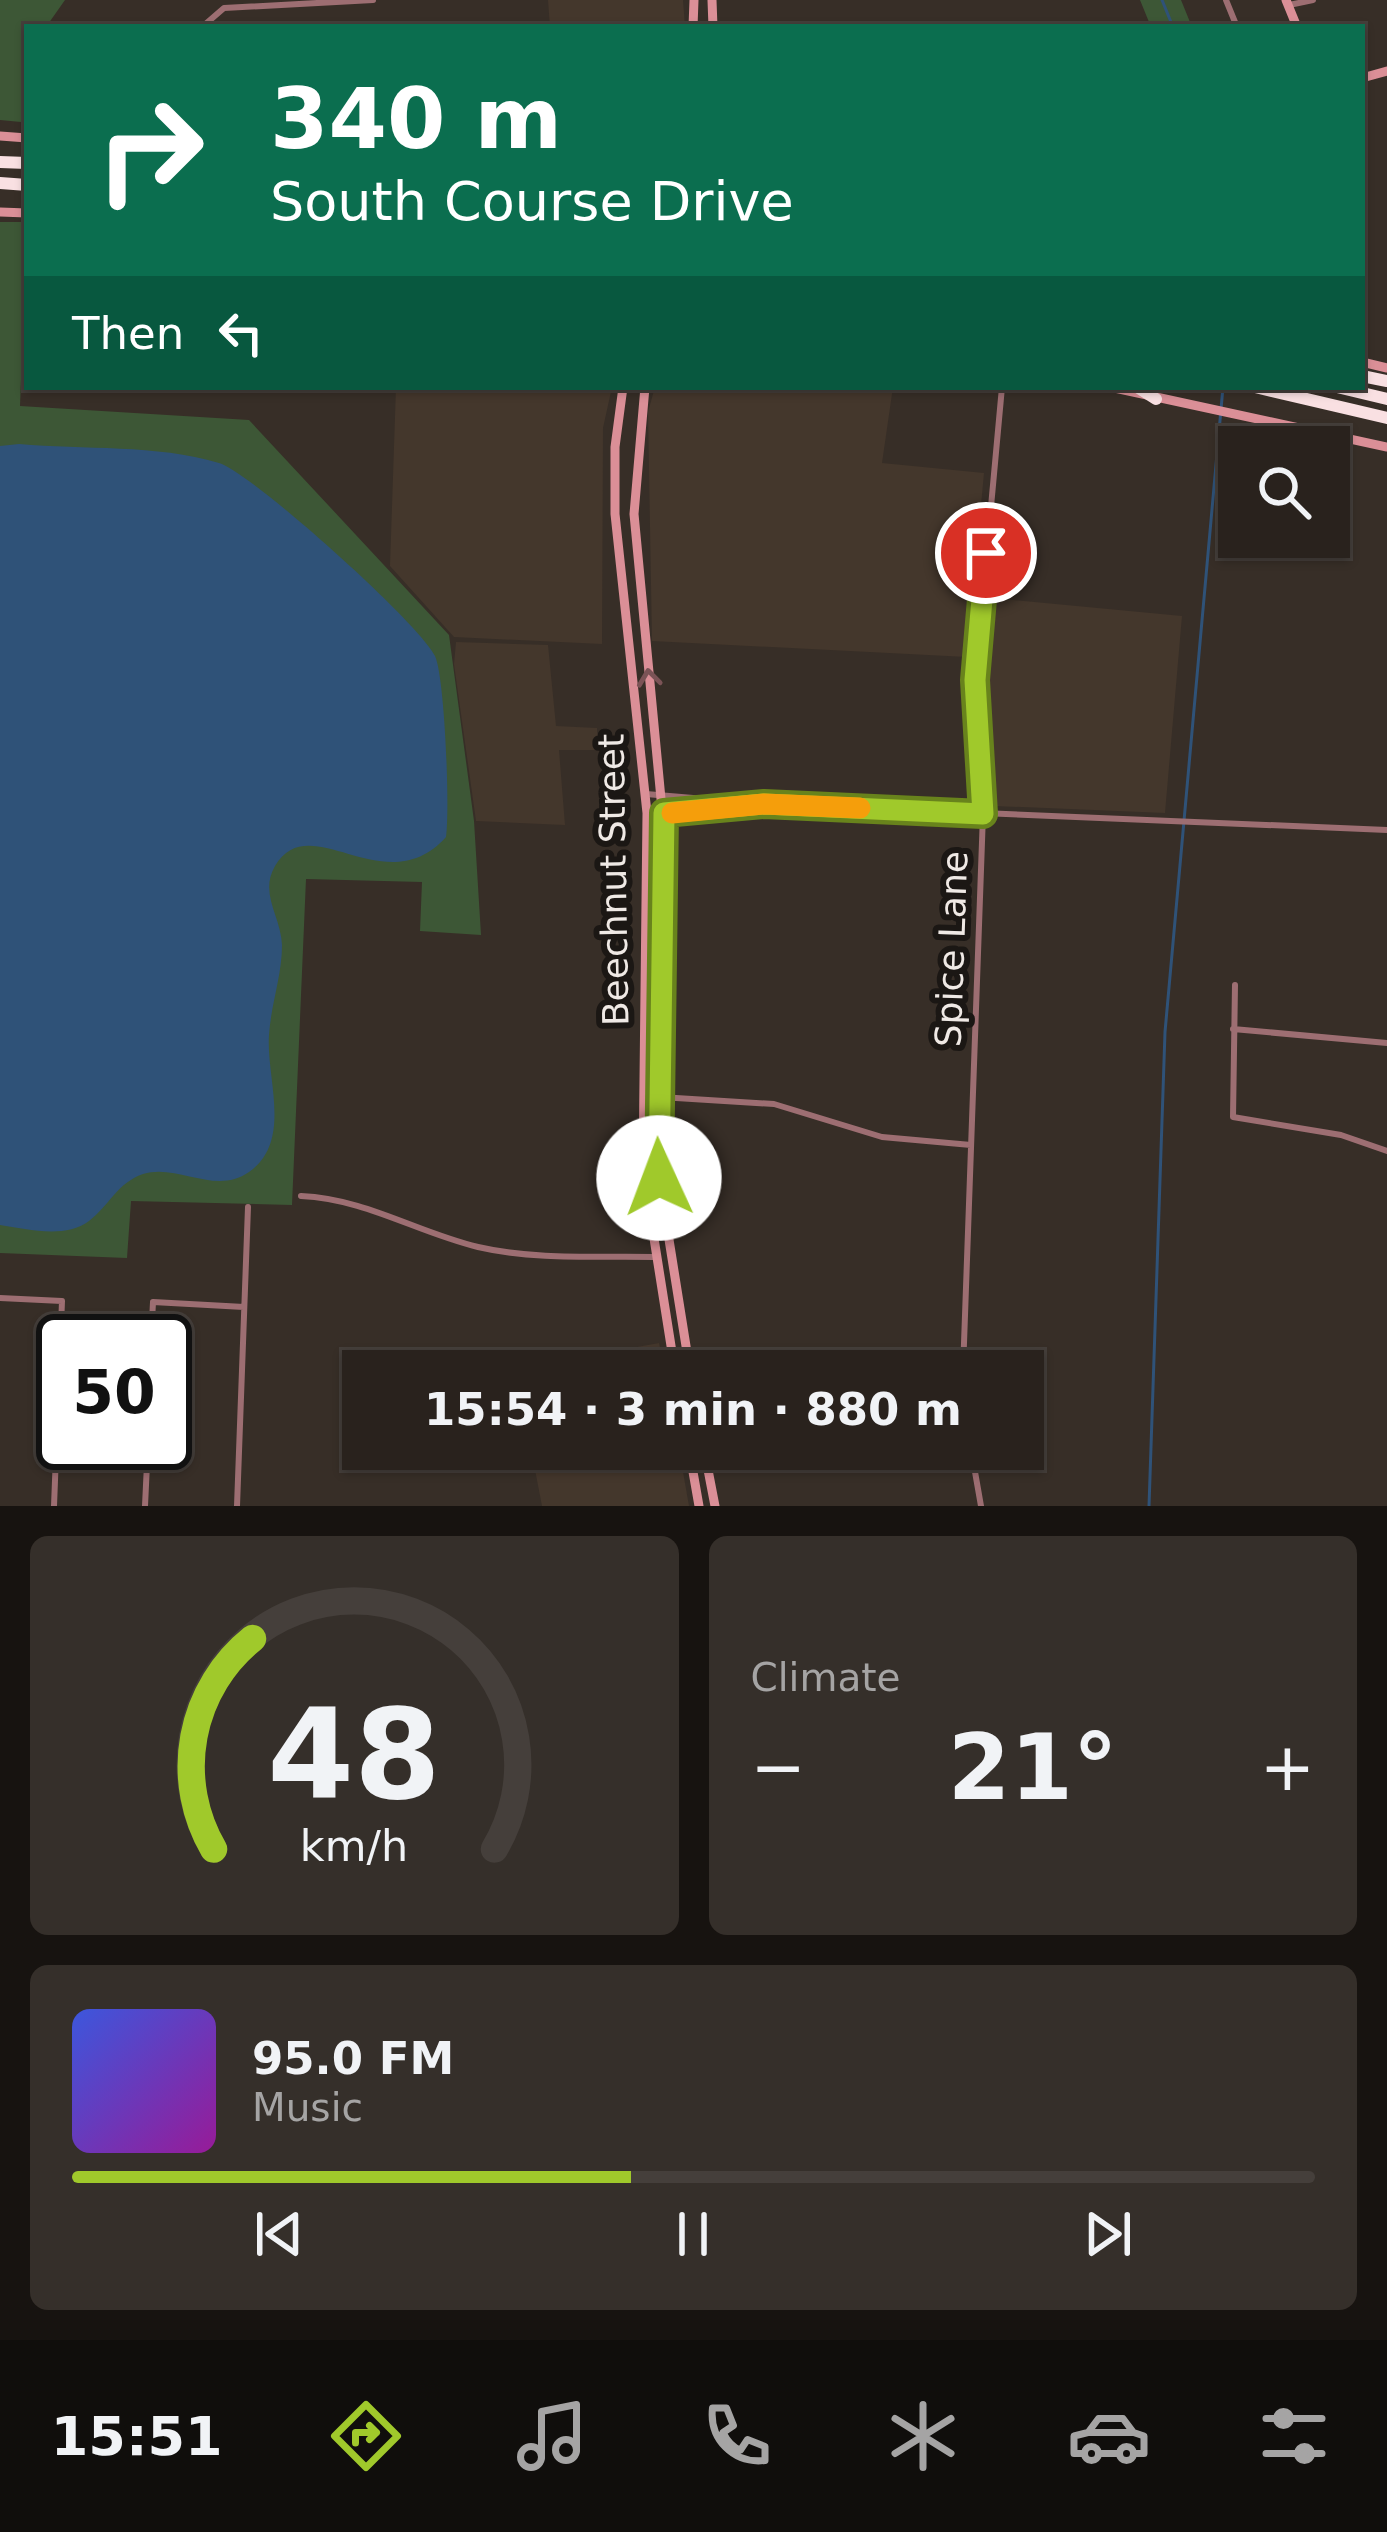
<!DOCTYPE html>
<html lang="en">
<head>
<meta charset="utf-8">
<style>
  :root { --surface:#29221d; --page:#352f2a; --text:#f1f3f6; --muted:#a5a4a4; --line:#453f3b; --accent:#a0c92b }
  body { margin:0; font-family:"DejaVu Sans",sans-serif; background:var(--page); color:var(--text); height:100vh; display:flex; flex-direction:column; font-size:45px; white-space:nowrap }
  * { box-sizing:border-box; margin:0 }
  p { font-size:39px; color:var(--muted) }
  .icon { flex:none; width:66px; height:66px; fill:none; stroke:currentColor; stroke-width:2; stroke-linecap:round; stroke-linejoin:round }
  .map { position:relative; height:1506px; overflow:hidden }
  .sheet { display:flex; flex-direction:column; gap:30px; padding:30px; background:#171310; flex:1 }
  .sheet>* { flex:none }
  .banner { position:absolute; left:24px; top:24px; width:1341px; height:366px; border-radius:0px; box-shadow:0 3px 9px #0004,0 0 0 3px var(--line); background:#0b6e4f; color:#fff; overflow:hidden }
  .buttons { position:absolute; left:1218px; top:426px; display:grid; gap:24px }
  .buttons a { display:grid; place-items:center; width:132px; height:132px; border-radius:0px; background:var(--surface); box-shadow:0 3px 9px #0004,0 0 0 3px var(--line); font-size:60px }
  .speed { position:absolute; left:36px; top:1314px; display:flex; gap:24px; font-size:60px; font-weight:700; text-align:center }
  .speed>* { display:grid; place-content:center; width:156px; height:156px; border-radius:50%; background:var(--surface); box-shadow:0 3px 9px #0004,0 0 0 3px var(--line); line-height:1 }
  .speed .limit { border:6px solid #111; border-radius:18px; background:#fff; color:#111 }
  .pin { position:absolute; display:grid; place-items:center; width:102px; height:102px; color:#fff; margin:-51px; border:6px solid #fff; border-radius:50%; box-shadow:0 3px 12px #0007 }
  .me { position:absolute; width:132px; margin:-66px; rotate:358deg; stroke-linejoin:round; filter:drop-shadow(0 0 9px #0008) }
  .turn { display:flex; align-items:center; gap:42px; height:252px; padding:0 48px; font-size:54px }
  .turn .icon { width:156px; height:156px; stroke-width:2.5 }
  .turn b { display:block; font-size:84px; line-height:102px }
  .then { display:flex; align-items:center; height:114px; padding:0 48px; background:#0003; gap:24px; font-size:45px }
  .big { font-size:90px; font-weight:800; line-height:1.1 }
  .sheet .widget { flex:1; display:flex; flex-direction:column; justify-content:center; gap:18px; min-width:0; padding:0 42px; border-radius:18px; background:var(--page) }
  .sheet .dial { align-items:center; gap:0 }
  .dial svg { height:312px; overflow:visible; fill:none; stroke:var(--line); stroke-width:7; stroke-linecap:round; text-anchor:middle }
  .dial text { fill:var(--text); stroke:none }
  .song { display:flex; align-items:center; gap:36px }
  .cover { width:144px; height:144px; border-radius:18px; background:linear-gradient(135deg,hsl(230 70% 55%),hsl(300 70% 35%)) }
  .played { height:12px; border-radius:6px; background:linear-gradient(90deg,var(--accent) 45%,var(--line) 45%) }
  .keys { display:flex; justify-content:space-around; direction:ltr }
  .heat { display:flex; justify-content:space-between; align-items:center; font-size:66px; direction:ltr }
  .sheet .tiles { flex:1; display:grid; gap:30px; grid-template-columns:1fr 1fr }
  .widget:last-child { grid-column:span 2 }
  .trip { position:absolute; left:342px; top:1350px; width:702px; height:120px; border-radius:0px; background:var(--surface); box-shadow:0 3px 9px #0004,0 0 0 3px var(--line); font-weight:800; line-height:120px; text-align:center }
  .menu { display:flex; height:192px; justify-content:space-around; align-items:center; background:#100e0c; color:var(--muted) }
  .menu .icon { width:84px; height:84px }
  .menu .on { color:var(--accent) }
  .menu b { font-size:54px; color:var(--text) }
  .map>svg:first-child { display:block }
  .built { fill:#44372c }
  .green { fill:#3d5736 }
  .water { fill:#2f5278 }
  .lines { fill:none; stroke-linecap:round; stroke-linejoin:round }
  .stream { stroke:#2f5278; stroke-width:3 }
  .street { stroke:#9d6e72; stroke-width:6 }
  .secondary { stroke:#db8f97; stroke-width:9 }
  .highway { stroke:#f9e0e2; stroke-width:12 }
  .oneway { stroke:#7b5356 }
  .route-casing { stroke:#68831c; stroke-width:30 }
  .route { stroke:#a0c92b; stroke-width:21 }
  .slow { stroke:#f59e0b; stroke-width:21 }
  .labels { text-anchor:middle; stroke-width:12; stroke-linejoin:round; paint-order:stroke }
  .street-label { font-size:36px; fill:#efe9e5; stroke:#1b1714 }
</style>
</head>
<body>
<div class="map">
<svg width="1387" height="1506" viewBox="0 0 1387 1506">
  <rect width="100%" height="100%" fill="#372e27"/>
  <path class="built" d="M548,0H683L685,27H550Z
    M396,387H612L603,428L602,644L454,637L390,566Z
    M655,387H893L882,463L984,473L967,657L652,641L648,412Z
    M993,598L1182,616L1165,813L995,806L985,691Z
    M456,642L548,645L556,726L597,728L598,750H559L565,825L476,821L454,664Z
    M659,1343L665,1371H517V1369Z
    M531,1449H679L689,1506H542Z"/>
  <path class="green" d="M0,0H65L46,27H27V96L21,122L0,120Z
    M1140,0H1181L1192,27H1151Z
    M0,222H27L20,406L249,420L449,635L474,821L481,935L420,931L422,882L306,879L292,1205L131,1201L127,1258L0,1253Z"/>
  <path class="water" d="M19,444C84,450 156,444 219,463C252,473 420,624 435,656C445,678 450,810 446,837C385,905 310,806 275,866C259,894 281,916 282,945C282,976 271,1004 269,1035C266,1079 293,1141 249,1172C215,1196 178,1163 143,1174C117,1183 109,1206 89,1221C65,1239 27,1229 0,1225V446Z"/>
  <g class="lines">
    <path class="stream" d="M1162,0L1173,27
      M1149,1506L1165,1032L1223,387"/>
    <path class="street" d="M1226,0L1237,27
      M1289,5L1313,0
      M202,27L224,8L373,0
      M646,794L764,804L1387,830
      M649,813L755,806
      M1235,985L1233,1117L1341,1135L1387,1151
      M1233,1029L1387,1043
      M644,1096L774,1104L882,1137L971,1145
      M301,1196C366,1199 416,1232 478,1247C534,1260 597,1256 654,1257
      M0,1298L62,1301L54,1506
      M151,1341L153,1302L244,1307
      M963,1371L983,814L975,681L1002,387
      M971,1449L981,1506
      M145,1506L148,1443
      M237,1506L248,1207"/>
    <path class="secondary" d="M712,0L713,27
      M1286,0L1297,27
      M693,27L694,0
      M1362,78L1387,71
      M0,136L27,138
      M0,212L27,213
      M1362,362L1387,368
      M623,387L615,447V514L647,813L643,1169L675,1371
      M645,387L634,514L665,841L659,1177L690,1371
      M1110,387L1387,447
      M689,1449L699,1506
      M689,1453L704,1449L715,1506"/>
    <path class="highway" d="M0,162L27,163
      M0,183L27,185
      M1362,376L1387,381
      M1137,387L1156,399
      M1255,387L1387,418
      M1337,387L1387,399"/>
  </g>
  <defs><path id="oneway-chevron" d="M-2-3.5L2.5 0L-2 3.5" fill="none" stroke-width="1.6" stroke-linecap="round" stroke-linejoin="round" transform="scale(3)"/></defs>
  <use class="oneway" href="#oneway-chevron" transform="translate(649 678) rotate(-97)"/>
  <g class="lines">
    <defs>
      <path id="route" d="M659,1178L664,813L764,804L983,814L975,680L986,553"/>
    </defs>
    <use href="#route" class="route-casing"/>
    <use href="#route" class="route"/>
    <path class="slow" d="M672,813L764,804L860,808"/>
  </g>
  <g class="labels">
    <g class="street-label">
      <text transform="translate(613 880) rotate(-91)" y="13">Beechnut Street</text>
      <text transform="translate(951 949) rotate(-88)" y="13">Spice Lane</text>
    </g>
  </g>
</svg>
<div class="buttons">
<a><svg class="icon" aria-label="search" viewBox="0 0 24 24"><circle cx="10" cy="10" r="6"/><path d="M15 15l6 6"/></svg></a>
</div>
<div class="speed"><div class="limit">50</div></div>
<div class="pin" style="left:986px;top:553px;background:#d93025"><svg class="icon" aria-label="arrive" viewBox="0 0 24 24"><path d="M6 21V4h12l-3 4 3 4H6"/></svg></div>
<svg class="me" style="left:659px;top:1178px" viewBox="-20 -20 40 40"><circle r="19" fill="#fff"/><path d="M0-13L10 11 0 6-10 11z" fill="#a0c92b"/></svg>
<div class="trip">15:54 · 3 min · 880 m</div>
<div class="banner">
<div class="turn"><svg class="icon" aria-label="right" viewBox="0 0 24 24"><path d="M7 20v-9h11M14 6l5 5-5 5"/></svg><div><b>340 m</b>South Course Drive</div></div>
<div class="then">Then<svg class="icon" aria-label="left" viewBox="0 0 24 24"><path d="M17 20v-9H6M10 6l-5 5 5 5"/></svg></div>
</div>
</div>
<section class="sheet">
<div class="tiles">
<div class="widget dial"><svg viewBox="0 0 100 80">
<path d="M14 69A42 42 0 1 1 86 69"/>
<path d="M14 69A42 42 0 0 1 24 15" stroke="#a0c92b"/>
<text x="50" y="56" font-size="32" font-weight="700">48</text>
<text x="50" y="72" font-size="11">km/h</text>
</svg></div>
<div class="widget"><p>Climate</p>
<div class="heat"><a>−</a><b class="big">21°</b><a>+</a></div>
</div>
<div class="widget">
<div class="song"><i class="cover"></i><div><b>95.0 FM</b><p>Music</p></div></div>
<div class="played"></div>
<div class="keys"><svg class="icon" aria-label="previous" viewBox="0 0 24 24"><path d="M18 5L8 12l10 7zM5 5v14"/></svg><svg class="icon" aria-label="pause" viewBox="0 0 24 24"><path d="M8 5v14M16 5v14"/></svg><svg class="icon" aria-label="next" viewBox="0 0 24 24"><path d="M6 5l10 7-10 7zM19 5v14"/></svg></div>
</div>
</div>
</section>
<nav class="menu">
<b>15:51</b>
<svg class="icon on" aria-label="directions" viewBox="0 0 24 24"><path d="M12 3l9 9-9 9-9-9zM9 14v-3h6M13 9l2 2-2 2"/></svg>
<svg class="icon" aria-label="music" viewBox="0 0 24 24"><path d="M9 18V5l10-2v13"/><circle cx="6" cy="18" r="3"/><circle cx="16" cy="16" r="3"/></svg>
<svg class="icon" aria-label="phone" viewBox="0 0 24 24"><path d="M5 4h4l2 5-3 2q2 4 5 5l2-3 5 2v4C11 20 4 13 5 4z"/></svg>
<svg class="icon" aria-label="climate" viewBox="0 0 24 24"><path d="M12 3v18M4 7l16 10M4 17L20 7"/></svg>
<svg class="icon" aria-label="car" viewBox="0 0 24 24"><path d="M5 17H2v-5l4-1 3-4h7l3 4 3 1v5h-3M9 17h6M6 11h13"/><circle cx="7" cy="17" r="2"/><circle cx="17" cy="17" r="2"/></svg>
<svg class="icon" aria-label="filters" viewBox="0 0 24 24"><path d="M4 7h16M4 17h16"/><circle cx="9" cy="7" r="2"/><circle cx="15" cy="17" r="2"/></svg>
</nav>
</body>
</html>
